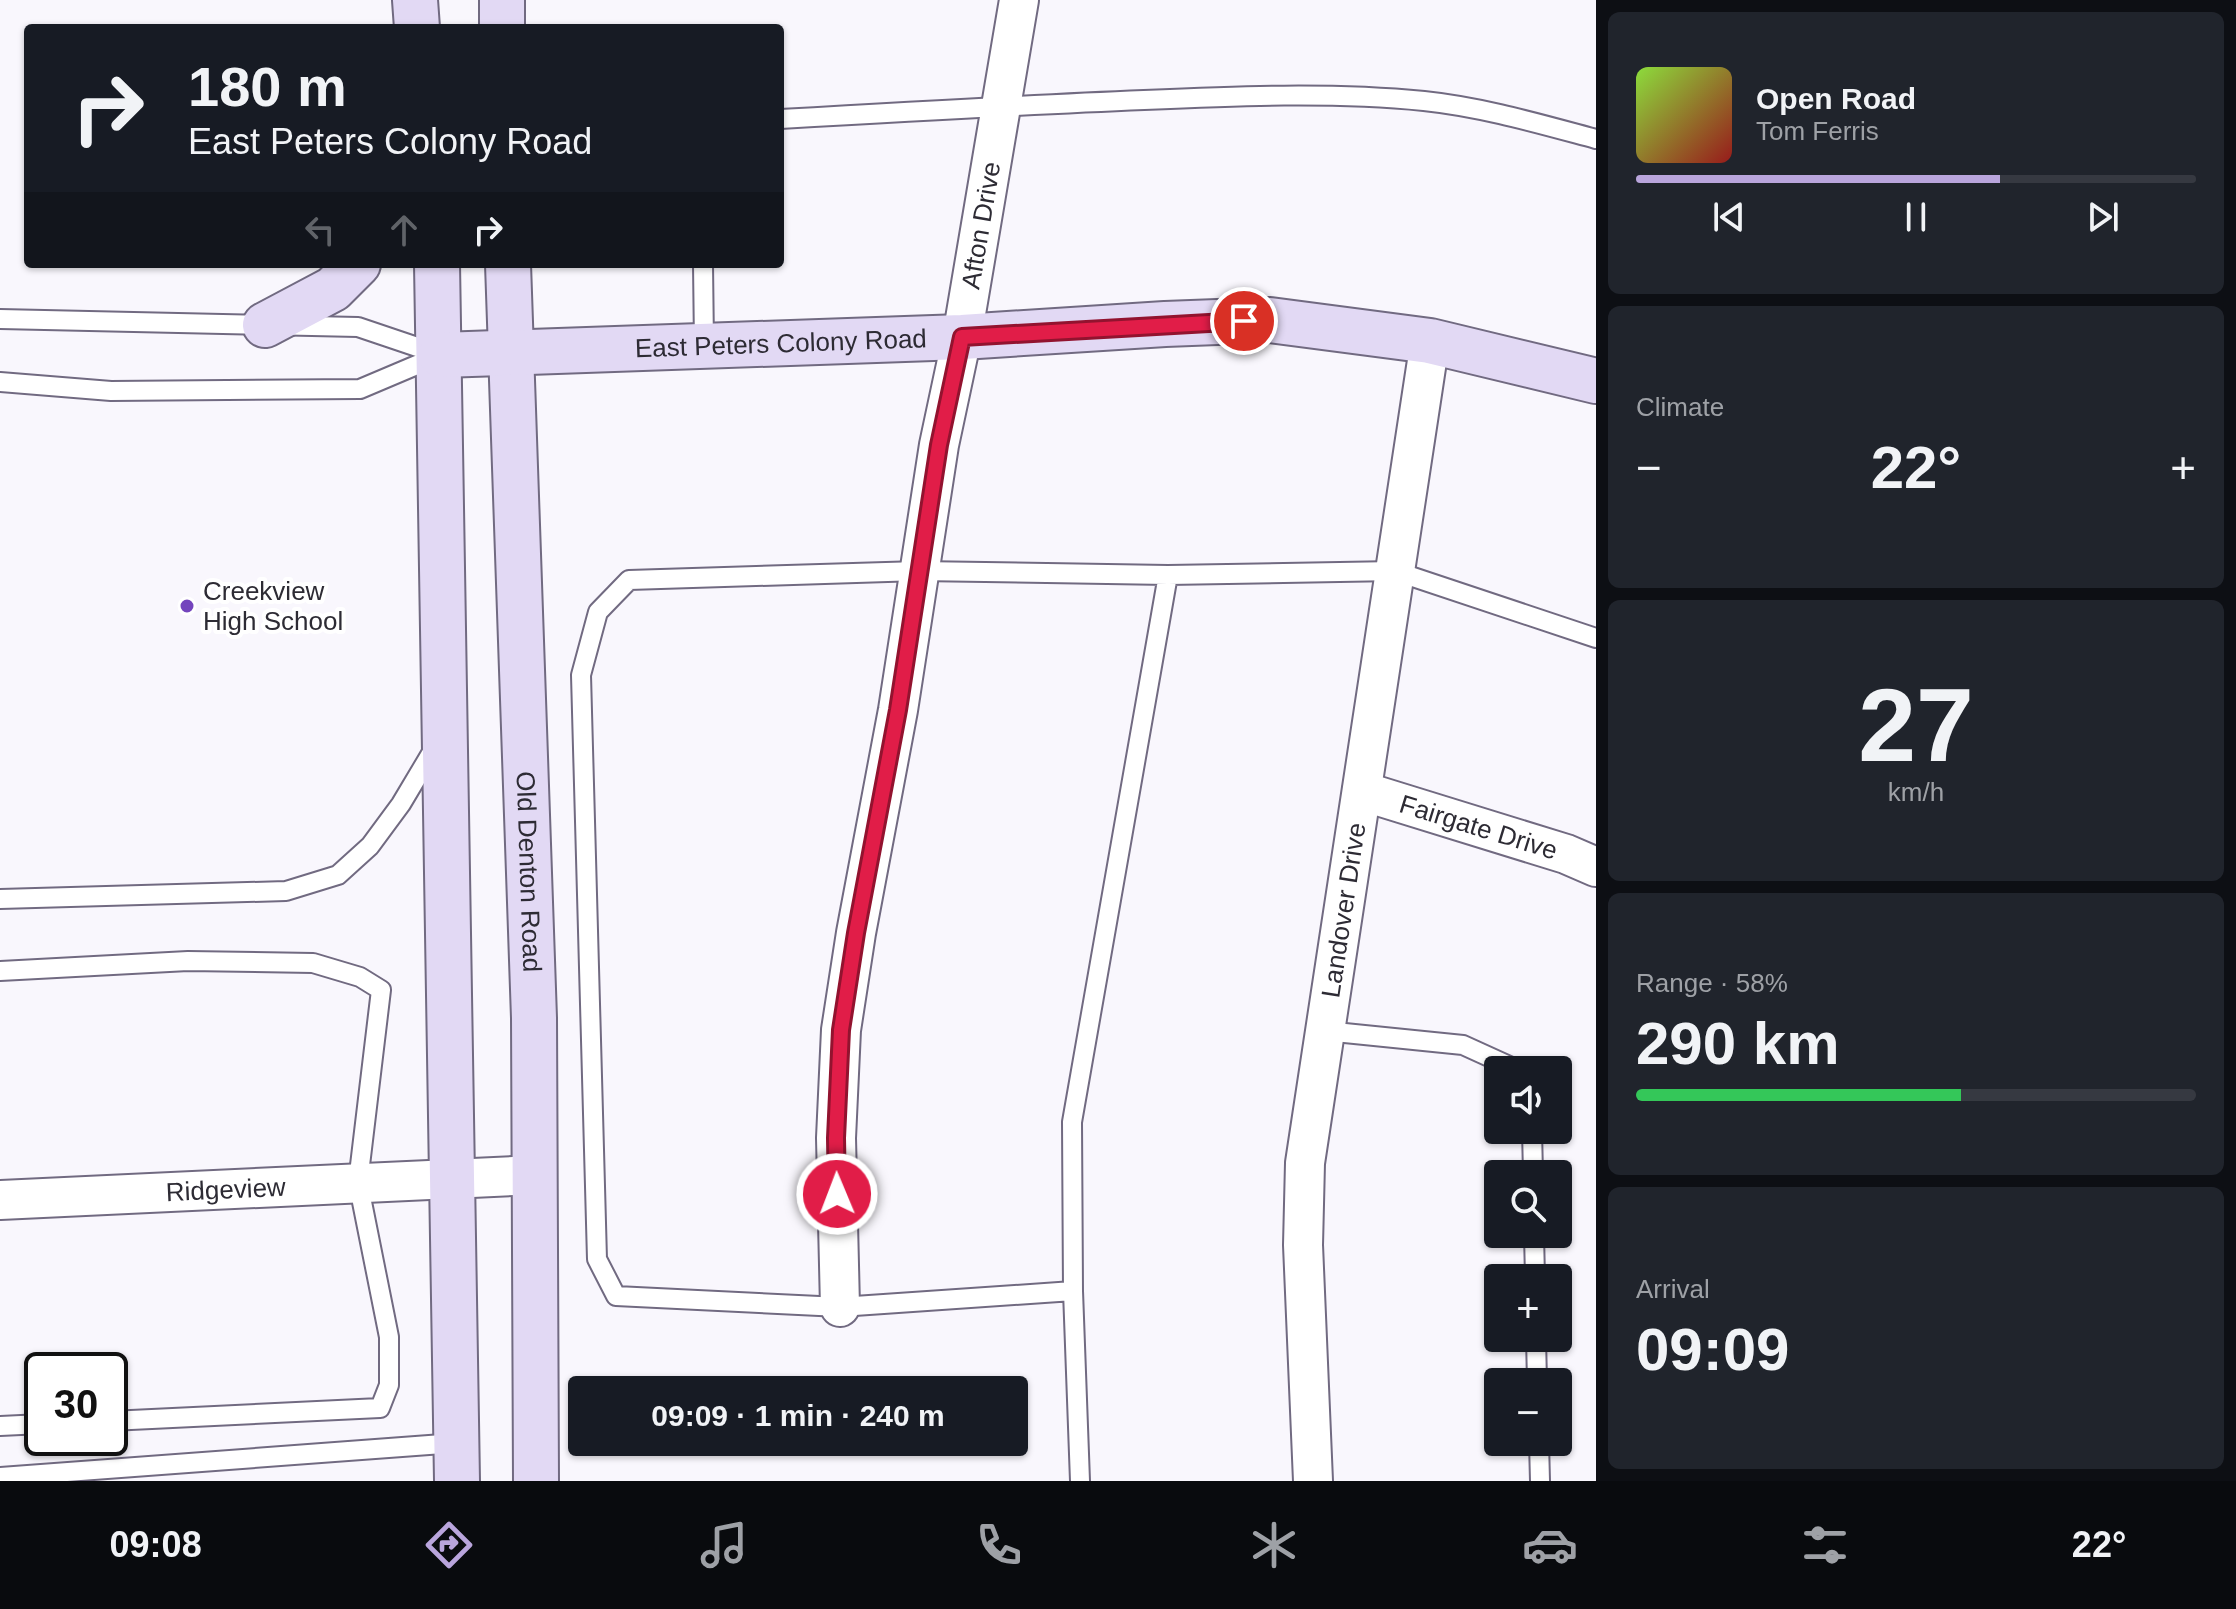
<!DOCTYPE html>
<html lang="en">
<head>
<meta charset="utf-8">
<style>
  :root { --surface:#171b24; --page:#20242c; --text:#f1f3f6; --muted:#9ea1a6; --line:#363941; --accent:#b9a5dc }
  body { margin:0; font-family:Arial,sans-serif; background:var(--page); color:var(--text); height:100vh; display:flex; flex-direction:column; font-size:30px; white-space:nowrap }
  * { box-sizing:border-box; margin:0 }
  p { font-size:26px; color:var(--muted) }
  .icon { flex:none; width:44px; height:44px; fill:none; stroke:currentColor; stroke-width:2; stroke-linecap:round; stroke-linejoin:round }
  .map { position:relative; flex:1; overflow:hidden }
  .side { display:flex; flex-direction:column; gap:12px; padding:12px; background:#0d0f14; width:640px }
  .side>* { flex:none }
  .guide { position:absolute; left:24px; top:24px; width:760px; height:244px; border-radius:8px; box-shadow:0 2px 6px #0004; background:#171b24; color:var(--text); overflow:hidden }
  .tools { position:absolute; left:1484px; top:1056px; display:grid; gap:16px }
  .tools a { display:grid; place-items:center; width:88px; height:88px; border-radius:8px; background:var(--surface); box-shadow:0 2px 6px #0004; font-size:40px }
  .speed { position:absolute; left:24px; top:1352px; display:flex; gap:16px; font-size:40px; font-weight:700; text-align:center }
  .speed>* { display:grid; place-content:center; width:104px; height:104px; border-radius:50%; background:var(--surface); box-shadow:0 2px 6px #0004; line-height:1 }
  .speed .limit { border:4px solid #111; border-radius:12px; background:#fff; color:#111 }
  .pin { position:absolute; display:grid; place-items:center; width:68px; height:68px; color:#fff; margin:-34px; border:4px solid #fff; border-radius:50%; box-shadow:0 2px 8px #0007 }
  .me { position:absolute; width:88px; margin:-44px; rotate:359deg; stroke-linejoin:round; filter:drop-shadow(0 0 6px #0008) }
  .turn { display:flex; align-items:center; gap:28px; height:168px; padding:0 32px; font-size:36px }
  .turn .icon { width:104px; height:104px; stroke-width:2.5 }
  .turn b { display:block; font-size:56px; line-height:68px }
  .lanes { display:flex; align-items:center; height:76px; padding:0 32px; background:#0003; justify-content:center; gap:40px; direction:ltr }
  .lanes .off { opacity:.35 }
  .big { font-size:60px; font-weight:600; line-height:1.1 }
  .side .widget { flex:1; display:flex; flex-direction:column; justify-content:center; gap:12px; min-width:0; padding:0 28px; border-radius:12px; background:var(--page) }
  .side .dial { align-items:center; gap:0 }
  .dial b { font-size:104px; line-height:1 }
  .song { display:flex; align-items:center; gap:24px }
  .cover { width:96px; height:96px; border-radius:12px; background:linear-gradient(135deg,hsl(90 70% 55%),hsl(0 70% 35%)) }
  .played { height:8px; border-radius:4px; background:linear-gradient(90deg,var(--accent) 65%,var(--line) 65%) }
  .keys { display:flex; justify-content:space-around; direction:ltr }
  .heat { display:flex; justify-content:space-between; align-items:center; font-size:44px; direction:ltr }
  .charge { height:12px; border-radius:6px; background:linear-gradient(90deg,#34c759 58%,var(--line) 0) }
  .trip { position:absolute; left:568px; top:1376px; width:460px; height:80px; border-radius:8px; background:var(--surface); box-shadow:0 2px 6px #0004; font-weight:600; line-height:80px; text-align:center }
  .dock { display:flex; height:128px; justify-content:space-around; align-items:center; background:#090b0e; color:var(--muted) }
  .dock .icon { width:56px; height:56px }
  .dock .active { color:var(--accent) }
  .dock b { font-size:36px; color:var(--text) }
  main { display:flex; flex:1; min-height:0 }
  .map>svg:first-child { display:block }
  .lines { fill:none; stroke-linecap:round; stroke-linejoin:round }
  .lane-casing { stroke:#716a81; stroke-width:22 }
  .street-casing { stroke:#716a81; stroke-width:42 }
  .secondary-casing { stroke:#716a81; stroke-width:48 }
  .lane { stroke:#fff; stroke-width:18 }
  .street { stroke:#fff; stroke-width:38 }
  .secondary { stroke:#e2d9f4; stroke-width:44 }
  .route-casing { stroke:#92132f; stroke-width:20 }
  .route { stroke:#e11d48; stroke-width:14 }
  .poi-dot { fill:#7445bd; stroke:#fff; stroke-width:3 }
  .labels { text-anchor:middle; stroke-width:8; stroke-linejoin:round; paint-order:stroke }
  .street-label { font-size:26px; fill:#2d2b34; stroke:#fff }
  .poi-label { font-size:26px; fill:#2d2b34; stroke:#fff; text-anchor:start }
</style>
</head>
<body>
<main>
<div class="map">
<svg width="1596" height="1481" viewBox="0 0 1596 1481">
  <rect width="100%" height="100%" fill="#f9f7fd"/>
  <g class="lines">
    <defs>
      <path id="lane" d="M780,119C901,112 1023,105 1144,100C1237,96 1331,92 1424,101C1482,107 1540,124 1596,139
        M703,264L704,345
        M0,319L358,327L438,354
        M0,382L111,391L360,389L438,356
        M1168,575L919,571L629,580L598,612L581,675L597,1259L616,1296L840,1307L1073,1291L1072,1122L1168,575L1395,571L1596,638
        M0,899L286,891L338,875L370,846L401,804L435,747
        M0,971L188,961L313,963L360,977L381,990L358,1182L389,1337V1385L380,1408L110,1421
        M1325,1031L1463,1045L1518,1070
        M1532,1130L1533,1174
        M1534,1234L1535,1278
        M1073,1291L1080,1481
        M1536,1338L1537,1382
        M0,1426L42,1424
        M1539,1442L1540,1481
        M0,1477L456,1443"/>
      <g id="street">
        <path id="s1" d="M1362,791L1566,854L1596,867"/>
        <path id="s2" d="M0,1200L535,1175"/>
        <path id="s3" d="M840,1307L836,1138L841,1030L856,933L898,710L939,445L962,337L1019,0"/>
        <path id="s4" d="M1313,1481L1303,1245L1305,1163L1430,341"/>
      </g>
      <g id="secondary">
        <path d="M415,0L417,28"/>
        <path d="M502,0V28"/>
        <path d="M437,264L457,1481"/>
        <path id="s5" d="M508,264L534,1018L536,1481"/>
        <path d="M265,325L333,289L358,264"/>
        <path id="s6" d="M441,355L962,337L1165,324L1270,320L1430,341L1596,381"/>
      </g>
    </defs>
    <use href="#lane" class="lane-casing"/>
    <use href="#street" class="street-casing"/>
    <use href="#secondary" class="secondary-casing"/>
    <use href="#lane" class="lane"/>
    <use href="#street" class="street"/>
    <use href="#secondary" class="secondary"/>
  </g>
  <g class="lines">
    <defs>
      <path id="route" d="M837,1194L836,1138L841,1030L856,933L898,710L939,445L962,337L1244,321"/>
    </defs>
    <use href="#route" class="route-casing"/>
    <use href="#route" class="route"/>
  </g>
  <circle class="poi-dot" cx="187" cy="606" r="8"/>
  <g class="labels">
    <g class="street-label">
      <text dy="9" stroke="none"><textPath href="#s3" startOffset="1094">Afton Drive</textPath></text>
      <text dy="9" stroke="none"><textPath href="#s6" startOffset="340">East Peters Colony Road</textPath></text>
      <text dy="9" stroke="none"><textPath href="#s1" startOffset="122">Fairgate Drive</textPath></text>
      <text dy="9" stroke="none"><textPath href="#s5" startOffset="608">Old Denton Road</textPath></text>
      <text dy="9" stroke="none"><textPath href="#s4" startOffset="574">Landover Drive</textPath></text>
      <text dy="9" stroke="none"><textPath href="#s2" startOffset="226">Ridgeview</textPath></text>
    </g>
    <g class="poi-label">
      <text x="203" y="600">Creekview<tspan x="203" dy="30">High School</tspan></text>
    </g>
  </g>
</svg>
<div class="tools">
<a><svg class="icon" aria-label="sound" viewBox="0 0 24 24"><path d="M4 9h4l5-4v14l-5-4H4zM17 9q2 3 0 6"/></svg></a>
<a><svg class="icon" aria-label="search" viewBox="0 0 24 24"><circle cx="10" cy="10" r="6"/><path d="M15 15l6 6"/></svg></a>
<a>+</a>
<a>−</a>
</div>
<div class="speed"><div class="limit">30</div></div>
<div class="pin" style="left:1244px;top:321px;background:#d93025"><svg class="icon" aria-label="arrive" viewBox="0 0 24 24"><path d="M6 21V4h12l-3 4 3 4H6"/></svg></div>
<svg class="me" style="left:837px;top:1194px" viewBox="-20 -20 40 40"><circle r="17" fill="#e11d48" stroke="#fff" stroke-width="3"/><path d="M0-11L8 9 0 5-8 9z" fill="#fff"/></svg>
<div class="trip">09:09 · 1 min · 240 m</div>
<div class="guide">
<div class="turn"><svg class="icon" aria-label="right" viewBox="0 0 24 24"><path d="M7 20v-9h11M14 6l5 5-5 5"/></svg><div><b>180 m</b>East Peters Colony Road</div></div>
<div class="lanes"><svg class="icon off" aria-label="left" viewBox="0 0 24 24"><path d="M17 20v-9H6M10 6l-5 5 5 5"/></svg><svg class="icon off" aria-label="ahead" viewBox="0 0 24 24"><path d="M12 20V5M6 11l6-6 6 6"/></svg><svg class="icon" aria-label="right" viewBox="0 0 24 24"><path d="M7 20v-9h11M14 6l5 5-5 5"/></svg></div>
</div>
</div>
<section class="side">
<div class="widget">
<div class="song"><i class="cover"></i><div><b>Open Road</b><p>Tom Ferris</p></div></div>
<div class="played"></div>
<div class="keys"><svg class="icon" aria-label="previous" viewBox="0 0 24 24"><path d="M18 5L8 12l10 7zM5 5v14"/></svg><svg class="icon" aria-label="pause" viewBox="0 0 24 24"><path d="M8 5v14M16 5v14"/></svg><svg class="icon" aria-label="next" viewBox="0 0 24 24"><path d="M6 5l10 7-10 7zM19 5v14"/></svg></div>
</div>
<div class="widget"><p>Climate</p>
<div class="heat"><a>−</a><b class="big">22°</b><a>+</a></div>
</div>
<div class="widget dial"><b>27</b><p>km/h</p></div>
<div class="widget"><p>Range · 58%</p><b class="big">290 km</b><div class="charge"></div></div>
<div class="widget"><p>Arrival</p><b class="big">09:09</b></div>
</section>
</main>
<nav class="dock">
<b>09:08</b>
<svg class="icon active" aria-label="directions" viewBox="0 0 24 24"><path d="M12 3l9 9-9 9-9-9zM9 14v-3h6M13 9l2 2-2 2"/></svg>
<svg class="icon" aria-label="music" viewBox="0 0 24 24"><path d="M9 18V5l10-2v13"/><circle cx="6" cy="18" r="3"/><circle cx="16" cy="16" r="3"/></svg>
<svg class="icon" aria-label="phone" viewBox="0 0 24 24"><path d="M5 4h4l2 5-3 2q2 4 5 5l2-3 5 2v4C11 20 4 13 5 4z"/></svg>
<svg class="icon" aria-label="climate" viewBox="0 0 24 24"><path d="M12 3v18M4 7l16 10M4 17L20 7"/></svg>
<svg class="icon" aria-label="car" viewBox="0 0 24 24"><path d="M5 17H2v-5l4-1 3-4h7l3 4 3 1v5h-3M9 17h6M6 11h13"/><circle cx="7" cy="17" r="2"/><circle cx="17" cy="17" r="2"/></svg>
<svg class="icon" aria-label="filters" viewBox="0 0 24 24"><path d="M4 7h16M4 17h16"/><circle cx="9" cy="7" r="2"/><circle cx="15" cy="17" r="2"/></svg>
<b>22°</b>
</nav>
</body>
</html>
